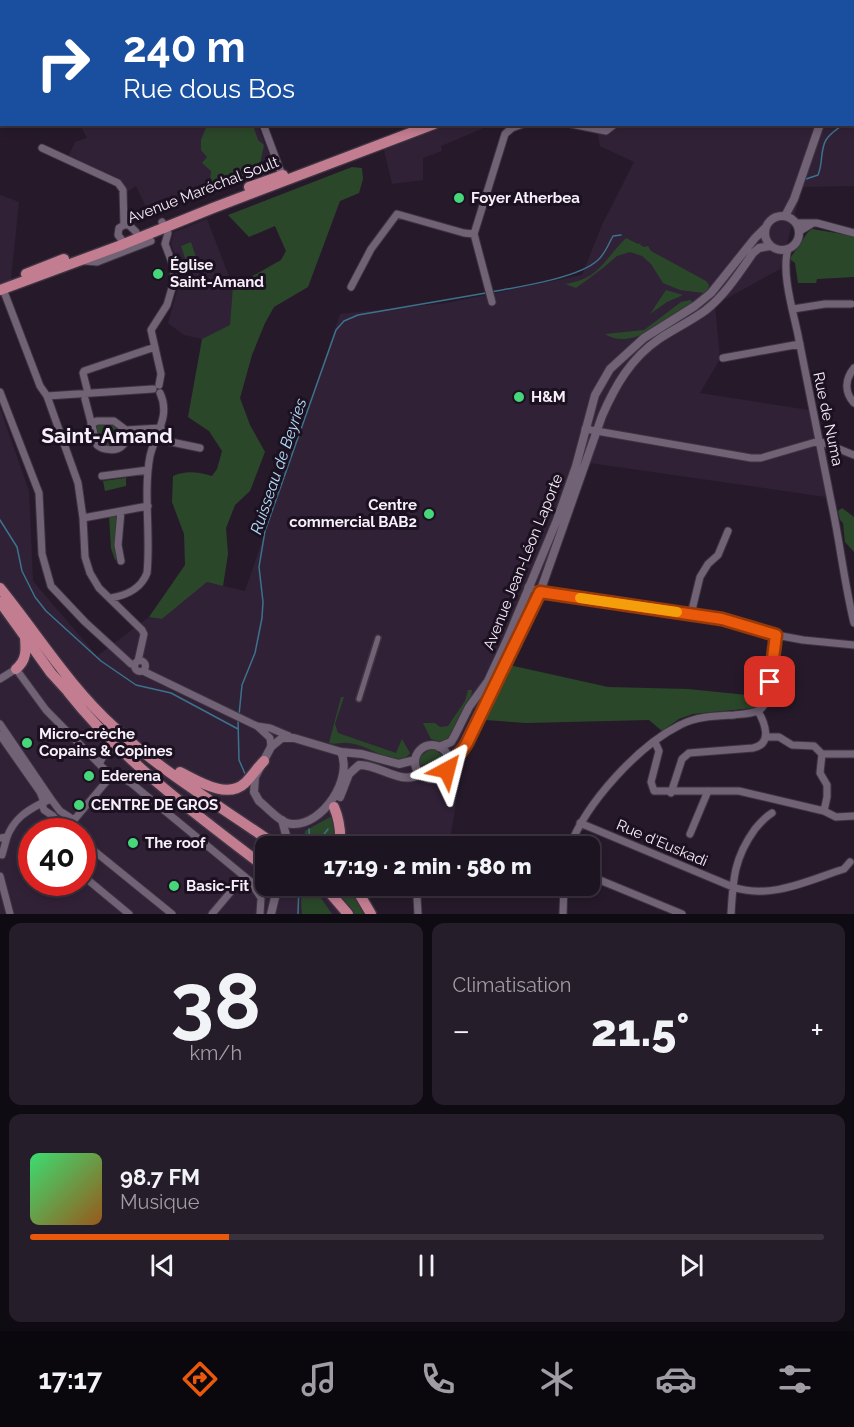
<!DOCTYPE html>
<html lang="fr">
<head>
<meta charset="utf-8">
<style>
  :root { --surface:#1c1420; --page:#251d29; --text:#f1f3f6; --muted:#a09ea5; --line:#3a333e; --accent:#ea580c }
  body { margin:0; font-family:Raleway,sans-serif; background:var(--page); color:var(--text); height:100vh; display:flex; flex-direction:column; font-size:22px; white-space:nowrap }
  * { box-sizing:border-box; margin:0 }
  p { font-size:20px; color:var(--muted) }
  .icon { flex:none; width:33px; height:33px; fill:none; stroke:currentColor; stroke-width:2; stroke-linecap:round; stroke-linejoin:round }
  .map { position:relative; height:914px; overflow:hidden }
  .drawer { display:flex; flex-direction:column; gap:9px; padding:9px; background:#0f0b12; flex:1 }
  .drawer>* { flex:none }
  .guide { position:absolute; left:0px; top:0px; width:855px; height:126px; box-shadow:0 3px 9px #0003,0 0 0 2px var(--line); background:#1a4fa0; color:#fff; overflow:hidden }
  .speed { position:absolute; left:18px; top:818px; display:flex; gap:12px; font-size:30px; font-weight:700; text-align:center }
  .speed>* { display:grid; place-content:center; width:78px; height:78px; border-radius:50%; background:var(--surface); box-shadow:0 3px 9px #0003,0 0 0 2px var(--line); line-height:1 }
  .speed .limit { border:9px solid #d22; background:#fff; color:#111 }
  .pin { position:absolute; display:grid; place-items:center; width:51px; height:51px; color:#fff; margin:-26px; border-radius:12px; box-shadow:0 3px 9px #0006 }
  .me { position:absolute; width:66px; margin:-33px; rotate:38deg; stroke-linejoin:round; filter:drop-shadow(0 0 4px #0008) }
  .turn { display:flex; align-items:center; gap:21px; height:126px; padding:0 24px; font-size:27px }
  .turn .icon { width:78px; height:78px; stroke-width:2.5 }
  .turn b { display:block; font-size:42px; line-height:51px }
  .big { font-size:45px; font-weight:800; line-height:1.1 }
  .drawer .card { flex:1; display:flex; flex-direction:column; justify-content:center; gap:9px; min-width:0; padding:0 21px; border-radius:12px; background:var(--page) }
  .drawer .dial { align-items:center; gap:0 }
  .dial b { font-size:78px; line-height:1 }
  .song { display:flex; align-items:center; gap:18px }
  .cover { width:72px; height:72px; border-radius:9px; background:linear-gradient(135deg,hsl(140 70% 55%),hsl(30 70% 35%)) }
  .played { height:6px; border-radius:3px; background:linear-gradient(90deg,var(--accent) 25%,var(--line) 25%) }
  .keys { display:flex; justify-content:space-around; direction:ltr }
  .heat { display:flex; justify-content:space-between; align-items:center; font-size:33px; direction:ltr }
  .drawer .tiles { flex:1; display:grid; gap:9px; grid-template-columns:1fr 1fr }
  .card:last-child { grid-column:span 2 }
  .trip { position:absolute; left:255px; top:836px; width:345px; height:60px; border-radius:12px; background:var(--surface); box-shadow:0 3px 9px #0003,0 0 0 2px var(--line); font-weight:800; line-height:60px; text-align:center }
  .menu { display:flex; height:96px; justify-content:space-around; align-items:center; background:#0b080d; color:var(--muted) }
  .menu .icon { width:42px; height:42px }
  .menu .on { color:var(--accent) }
  .menu b { font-size:27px; color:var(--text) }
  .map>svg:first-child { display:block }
  .built { fill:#312137; fill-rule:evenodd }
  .green { fill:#2b472a }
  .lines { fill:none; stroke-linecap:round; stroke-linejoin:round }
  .stream { stroke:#3c728d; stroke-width:1.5 }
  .pedestrian-casing { stroke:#3d3440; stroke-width:8 }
  .minor-casing { stroke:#3d3440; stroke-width:9 }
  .tertiary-casing { stroke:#3d3440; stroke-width:10 }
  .primary-casing { stroke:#3d3440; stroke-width:13 }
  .pedestrian { stroke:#716276; stroke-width:5 }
  .minor { stroke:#716276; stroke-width:7 }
  .tertiary { stroke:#716276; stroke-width:8 }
  .primary { stroke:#c37d91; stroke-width:10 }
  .route-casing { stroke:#983908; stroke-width:15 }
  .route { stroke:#ea580c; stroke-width:10 }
  .slow { stroke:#f59e0b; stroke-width:10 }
  .poi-dot { fill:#46d77a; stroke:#1c1120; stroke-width:2 }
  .labels { text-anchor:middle; stroke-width:6; stroke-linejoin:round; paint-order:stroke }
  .street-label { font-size:15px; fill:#f7effa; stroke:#1c1120 }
  .poi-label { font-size:15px; font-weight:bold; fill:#f7effa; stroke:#1c1120; text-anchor:start }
  .water-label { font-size:16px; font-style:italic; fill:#b1e0fa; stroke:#1c1120 }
  .district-label { font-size:21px; font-weight:bold; fill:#f7effa; stroke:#1c1120 }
</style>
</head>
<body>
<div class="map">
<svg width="854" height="914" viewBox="0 0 854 914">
  <rect width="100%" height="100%" fill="#261a2a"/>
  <path class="built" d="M683,0H854V186L802,187L780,269L715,305L720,359L700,393L809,410L826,497L590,463L542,596L462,766L449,846H266V885H362L373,914H0V408L29,491L33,581L97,656L149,617L162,619L207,582L245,591L340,314L447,303L582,275L602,225L634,162L600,146L596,125H592L854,124V2L681,1ZM32,831H82V882H32Z
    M257,124L274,167L273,170L213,193L207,192L200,197L192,199L151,218L136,186L127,192L68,157L75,142L87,138L80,125Z
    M446,125H511L502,127H486L441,146L442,151L423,158V180L392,184L384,150Z
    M0,195L19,202L10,289L0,293Z
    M207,219L233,287V310L230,326L202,339L184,335L168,323L182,273L171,244L174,232Z"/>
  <path class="green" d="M207,125H253L258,140L264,145L259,170L253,177L214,193L210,184L211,171L202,163L207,157L201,150V140Z
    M352,167L362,168L363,179L359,193L340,201L308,287L274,307L265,323L252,355L240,398L250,425L265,452L250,491L235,505L226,528L228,554L223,586L207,582L162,619L149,617L185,565L184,534L172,502L173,476C186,470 198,472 212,476L217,469L222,451L209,431L188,417L202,339L230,325L233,287L281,260L286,251L275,226L249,237L228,215Z
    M812,229L854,236V277L817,279L816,283H798L795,263L791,260V257L808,232Z
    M626,238L638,244L641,243L640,245L644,247L648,246L651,251L706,281L709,285L708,290L704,293L680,290L663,283L651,264L642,256L630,252L617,256L603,268L576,288L565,284C600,279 604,259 626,238Z
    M191,242L196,257L186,261L181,246Z
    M666,290L683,295L667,302L650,314Z
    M690,300L694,303C671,317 631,352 605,334L644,330L681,302Z
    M109,421L123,428L125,435L120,446L103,448L99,442L96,426V424Z
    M126,474V486L105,491L103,481L125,478Z
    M842,508L854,517V552L845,542L843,523L840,520L838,511Z
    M117,514L119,558L115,560L111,548L109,515Z
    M509,665L608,687L688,689L747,695L763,699L759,705L753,708L693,714L679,719L662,731L649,720L526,723L485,720Z
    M468,690H472L471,697L450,737L441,742L431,739L423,723H435L440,727L448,726L465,701Z
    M341,697H344L335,724L338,733L396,753L402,739L410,753C407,757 404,759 398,759C381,758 365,744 348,743C341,742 336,745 329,743Z
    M429,750H435L443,756L420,766V757Z
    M330,817C340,826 335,835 331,846H303L305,831Z
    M304,885H312L332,914H302L301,901Z
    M330,885H349L367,914H353Z"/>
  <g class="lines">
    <path class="stream" d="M806,179L818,175C823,164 820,150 826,140C829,134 836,130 841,126H854
      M491,292C518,287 579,278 598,260C605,254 609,243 613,236L621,235
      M0,520L17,547L22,571L35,597L46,611L101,661L136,685L171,693L238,729
      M239,715L242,685L255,653L262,618L263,602L259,567L265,531L336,330L344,321L358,315L486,293
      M238,720L239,760L246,776
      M309,829L310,846
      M315,846L328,829
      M298,914L299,885"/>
    <defs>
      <path id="pedestrian" d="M766,0L767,2
        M359,699L378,638"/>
      <path id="minor" d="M167,0L168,2
        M204,0L205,2
        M424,0L425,2
        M559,0L560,2
        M648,0L649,2
        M187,2L189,0
        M241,2L243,0
        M316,2L319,0
        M686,2L687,0
        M263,124L282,175
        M571,124L606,131L615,124
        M42,148L118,183L123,190L124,225
        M796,223H817L854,233
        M800,231L813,223
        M125,244L118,235L119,228L124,225H129L136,232
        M788,249C781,272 793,311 798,335C809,390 820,446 831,501C840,542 844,582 854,623
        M85,261L97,262L151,241
        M351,287L371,249L397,214L464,233L474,234
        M3,289L40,386L47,396L78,483L83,518L85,557L90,573L99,588L142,630L144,634L138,661
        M492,302L474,234L505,134L512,128L523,124
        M793,309L825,304H851
        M723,358L800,344
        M854,368C845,379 844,392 854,403
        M159,385L161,374L151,330L167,305L174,281V268L165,244L168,233L162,222
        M0,392L39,493L42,554L51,586L85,622L131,664L135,665
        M88,393L83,373L84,371L155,347
        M47,396L153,389
        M85,399L97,445C103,450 116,452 122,446C127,442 126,435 126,430L161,428
        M91,424L97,421H114L126,430
        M585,429L751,458H761L819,441L854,455
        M157,439L200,448
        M102,476L148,470
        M83,518L148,506
        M121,561L118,545L121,511
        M528,587L540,592L722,619L776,635L803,640L854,645
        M111,598C127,595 141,589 147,573C151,535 143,493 150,456C155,434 171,416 160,393
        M691,614L700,577L708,564L718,555L728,531
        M134.5 666a5.5 5.5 0 1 1 11 0a5.5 5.5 0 1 1-11 0Z
        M143,671L257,726L270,738L271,747
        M0,679L16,669L46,710L111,776H118L131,783L250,881L261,898L260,914
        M0,724L51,799
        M257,726L270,728L289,736
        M0,735L40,792L44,802
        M766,737H779L792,745L814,746L822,754
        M655,742L659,751L651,782L654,791H739L824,811L836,817L854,816
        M822,754L820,773L827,785V797L824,811
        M822,754H854
        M99,764L106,751L115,749L120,751
        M671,793L682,759L689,753L753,748C773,744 765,723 758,711
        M74,820L60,811L51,799L42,803L44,810L53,816L64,828L73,825L74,820L111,776
        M580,823L733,887C771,900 809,880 844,869L850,862
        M690,834L708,791
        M0,838L7,837C14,819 26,811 42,803
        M82,841L172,914
        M570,846C587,802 638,746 680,725C697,716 716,716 734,715C742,714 750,714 757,711C763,709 765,703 768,697L776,635
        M2,855L7,837
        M82,875L129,914
        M0,876L10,914
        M590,876L682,914
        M417,897L418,914
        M212,914L244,876
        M563,914L564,885
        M731,914C733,879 734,858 755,829C760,823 765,817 772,813"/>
      <path id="tertiary" d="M765 233a17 17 0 1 1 34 0a17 17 0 1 1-34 0Z
        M785,216L794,199L820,124
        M415 762a17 17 0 1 1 34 0a17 17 0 1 1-34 0Z
        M439,747L451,742L454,737L469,707L488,681L507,640L557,520L576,466L595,395L610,369L644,338L695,306L711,293L755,238L765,228
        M341,752C353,779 323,825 293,824C281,824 268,808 259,801L254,792L255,777L271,747L282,738H294L341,752L362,754L399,764L415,760
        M448,766L460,756L467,743L540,592L602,416C615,386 631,358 659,339C674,329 691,321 706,310C725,295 739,273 753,253L759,248L770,246
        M340,797L349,774L359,765C379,764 401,786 420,774
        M282,820L286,835L287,846
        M271,914L278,885"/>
      <path id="primary" d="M714,2L716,0
        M737,2L741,0
        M249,187L283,175
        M26,274L64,259
        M0,290L119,246L213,208L434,124
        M0,588C38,635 69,686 114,727C163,773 222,807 277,846
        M0,602L51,673L72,696
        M16,669C27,660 26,650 25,637
        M68,692C123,762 196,814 266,868
        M180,772C198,781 227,800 245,783C252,776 257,768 264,761
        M334,807C340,821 341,832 340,846
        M277,885V889
        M323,885L348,914
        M354,885L371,914"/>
    </defs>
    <use href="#pedestrian" class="pedestrian-casing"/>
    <use href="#minor" class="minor-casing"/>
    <use href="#tertiary" class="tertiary-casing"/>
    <use href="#primary" class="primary-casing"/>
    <use href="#pedestrian" class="pedestrian"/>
    <use href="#minor" class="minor"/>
    <use href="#tertiary" class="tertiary"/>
    <use href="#primary" class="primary"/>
  </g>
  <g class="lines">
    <defs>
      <path id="route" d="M447,770C449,765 463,751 467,743L540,592L722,619L776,635L770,682"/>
    </defs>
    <use href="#route" class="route-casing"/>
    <use href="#route" class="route"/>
    <path class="slow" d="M580,598L677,612"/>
  </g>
  <g class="poi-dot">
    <circle cx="459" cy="198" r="6"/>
    <circle cx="158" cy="274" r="6"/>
    <circle cx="519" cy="397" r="6"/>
    <circle cx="429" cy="514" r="6"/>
    <circle cx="27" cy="743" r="6"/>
    <circle cx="89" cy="776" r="6"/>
    <circle cx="79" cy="805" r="6"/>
    <circle cx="133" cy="843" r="6"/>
    <circle cx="174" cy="886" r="6"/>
  </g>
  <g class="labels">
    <g class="street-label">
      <text transform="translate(203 190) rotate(-21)" y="5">Avenue Maréchal Soult</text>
      <text transform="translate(828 419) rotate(78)" y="5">Rue de Numa</text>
      <text transform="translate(523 562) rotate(-68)" y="5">Avenue Jean-Léon Laporte</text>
      <text transform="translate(662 843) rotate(23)" y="5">Rue d'Euskadi</text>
    </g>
    <g class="poi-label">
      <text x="471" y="203">Foyer Atherbea</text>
      <text x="170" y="270">Église<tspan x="170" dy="17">Saint-Amand</tspan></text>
      <text x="531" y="402">H&amp;M</text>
      <text x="417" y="510" text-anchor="end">Centre<tspan x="417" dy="17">commercial BAB2</tspan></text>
      <text x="39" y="739">Micro-crèche<tspan x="39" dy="17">Copains &amp; Copines</tspan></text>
      <text x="101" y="781">Ederena</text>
      <text x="91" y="810">CENTRE DE GROS</text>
      <text x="145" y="848">The roof</text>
      <text x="186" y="891">Basic-Fit</text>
    </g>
    <g class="water-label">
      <text transform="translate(278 466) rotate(-71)" y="6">Ruisseau de Beyries</text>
    </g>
    <g class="district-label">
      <text x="107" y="443">Saint-Amand</text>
    </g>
  </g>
</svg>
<div class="speed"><div class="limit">40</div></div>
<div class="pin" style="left:770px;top:682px;background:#d93025"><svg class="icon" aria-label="arrive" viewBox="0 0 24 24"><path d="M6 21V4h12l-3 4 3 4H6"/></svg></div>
<svg class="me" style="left:447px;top:770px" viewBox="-20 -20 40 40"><path d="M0-17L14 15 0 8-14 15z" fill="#ea580c" stroke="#fff" stroke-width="4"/></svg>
<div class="trip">17:19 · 2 min · 580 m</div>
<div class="guide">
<div class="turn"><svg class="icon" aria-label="right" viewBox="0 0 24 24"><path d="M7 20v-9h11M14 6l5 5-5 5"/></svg><div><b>240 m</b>Rue dous Bos</div></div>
</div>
</div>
<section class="drawer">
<div class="tiles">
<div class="card dial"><b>38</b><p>km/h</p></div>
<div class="card"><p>Climatisation</p>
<div class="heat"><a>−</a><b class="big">21.5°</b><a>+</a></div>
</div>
<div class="card">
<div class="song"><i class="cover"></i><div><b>98.7 FM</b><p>Musique</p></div></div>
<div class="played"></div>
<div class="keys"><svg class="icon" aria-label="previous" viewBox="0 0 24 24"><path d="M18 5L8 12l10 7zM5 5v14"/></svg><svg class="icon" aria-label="pause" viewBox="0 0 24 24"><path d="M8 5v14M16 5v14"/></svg><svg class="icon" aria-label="next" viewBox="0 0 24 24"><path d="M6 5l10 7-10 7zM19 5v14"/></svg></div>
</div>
</div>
</section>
<nav class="menu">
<b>17:17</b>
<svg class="icon on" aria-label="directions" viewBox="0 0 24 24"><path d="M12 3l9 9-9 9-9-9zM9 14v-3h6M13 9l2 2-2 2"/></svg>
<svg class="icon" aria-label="music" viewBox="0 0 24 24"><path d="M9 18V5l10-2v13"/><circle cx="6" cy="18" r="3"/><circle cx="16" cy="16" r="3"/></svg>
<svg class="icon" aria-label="phone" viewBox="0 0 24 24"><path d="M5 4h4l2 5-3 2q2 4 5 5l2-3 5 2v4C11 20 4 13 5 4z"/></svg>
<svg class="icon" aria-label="climate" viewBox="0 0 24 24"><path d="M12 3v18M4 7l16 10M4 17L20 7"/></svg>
<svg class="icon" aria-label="car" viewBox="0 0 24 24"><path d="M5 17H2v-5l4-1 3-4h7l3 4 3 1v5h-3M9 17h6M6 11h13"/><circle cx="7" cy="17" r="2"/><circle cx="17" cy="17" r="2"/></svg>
<svg class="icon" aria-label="filters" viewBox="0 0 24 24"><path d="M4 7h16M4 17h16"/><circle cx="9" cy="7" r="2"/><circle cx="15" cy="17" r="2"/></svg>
</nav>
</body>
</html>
